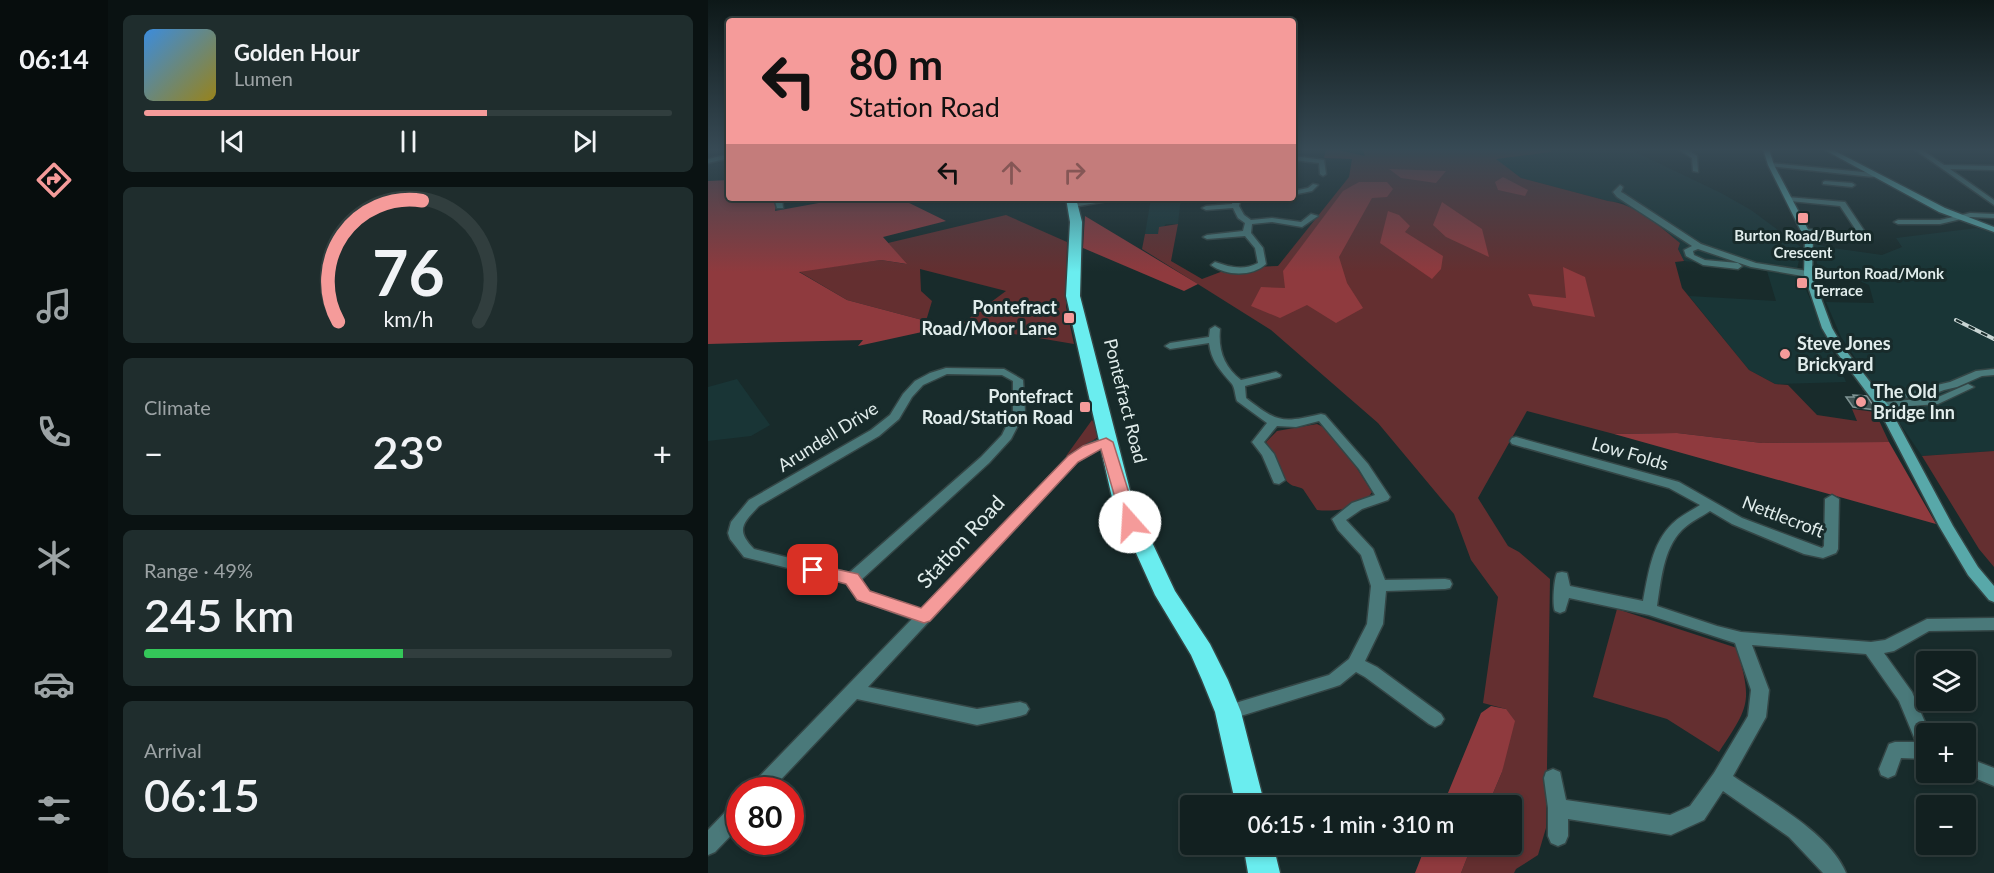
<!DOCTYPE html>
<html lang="en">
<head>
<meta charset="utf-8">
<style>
  :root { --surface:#122020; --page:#1f2d2d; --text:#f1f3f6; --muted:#9ca3a5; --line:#313e3e; --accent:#f59b9a }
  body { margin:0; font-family:Lato,sans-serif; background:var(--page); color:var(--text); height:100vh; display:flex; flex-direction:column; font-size:22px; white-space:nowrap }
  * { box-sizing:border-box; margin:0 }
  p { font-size:20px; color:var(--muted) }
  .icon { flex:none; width:33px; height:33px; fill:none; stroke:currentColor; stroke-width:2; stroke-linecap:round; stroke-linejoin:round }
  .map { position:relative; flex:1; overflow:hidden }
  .details { display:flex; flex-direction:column; gap:15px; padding:15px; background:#0a1212; width:600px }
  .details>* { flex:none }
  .guide { position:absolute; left:18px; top:18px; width:570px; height:183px; border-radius:6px; box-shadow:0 3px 9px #0003,0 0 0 2px var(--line); background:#f59b9a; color:#111; overflow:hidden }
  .buttons { position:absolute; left:1208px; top:651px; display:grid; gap:12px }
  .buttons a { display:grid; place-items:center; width:60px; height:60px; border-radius:6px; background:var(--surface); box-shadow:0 3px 9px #0003,0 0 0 2px var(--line); font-size:30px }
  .speed { position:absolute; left:18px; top:777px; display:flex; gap:12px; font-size:30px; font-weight:700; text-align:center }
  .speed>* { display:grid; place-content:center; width:78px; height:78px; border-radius:50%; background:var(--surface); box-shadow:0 3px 9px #0003,0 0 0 2px var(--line); line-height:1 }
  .speed .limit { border:9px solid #d22; background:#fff; color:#111 }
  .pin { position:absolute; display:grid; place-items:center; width:51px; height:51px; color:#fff; margin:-26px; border-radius:12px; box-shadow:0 3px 9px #0006 }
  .me { position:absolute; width:66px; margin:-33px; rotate:341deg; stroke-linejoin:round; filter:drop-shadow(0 0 4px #0008) }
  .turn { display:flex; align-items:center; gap:21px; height:126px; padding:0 24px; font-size:27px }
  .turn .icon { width:78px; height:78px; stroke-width:2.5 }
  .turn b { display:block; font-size:42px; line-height:51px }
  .lanes { display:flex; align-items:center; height:57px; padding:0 24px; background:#0003; justify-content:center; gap:30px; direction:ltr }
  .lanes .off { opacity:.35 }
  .big { font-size:45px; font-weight:600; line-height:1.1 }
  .details .widget { flex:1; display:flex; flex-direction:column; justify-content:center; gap:9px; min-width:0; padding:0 21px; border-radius:9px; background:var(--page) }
  .details .dial { align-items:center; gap:0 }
  .dial svg { height:156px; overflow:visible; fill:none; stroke:var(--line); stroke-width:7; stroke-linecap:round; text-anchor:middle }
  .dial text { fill:var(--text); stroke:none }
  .song { display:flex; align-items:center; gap:18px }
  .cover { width:72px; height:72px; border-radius:9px; background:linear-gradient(135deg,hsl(210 70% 55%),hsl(50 70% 35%)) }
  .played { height:6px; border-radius:3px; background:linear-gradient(90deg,var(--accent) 65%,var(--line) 65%) }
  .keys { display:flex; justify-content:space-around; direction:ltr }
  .heat { display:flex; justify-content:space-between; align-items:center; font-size:33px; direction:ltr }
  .charge { height:9px; border-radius:4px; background:linear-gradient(90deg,#34c759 49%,var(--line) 0) }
  .trip { position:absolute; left:472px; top:795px; width:342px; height:60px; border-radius:6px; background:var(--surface); box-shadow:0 3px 9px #0003,0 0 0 2px var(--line); font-weight:600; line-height:60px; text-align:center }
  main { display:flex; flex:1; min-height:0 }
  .dock { display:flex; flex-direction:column; width:108px; justify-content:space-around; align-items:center; background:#070d0d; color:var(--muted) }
  .dock .icon { width:42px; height:42px }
  .dock .selected { color:var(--accent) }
  .dock b { font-size:27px; color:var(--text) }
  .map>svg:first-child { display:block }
  .built { fill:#193536 }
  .green { fill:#642f30 }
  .forest { fill:#8f3a3e }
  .building { fill:#415555; stroke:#7f9494; stroke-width:1.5 }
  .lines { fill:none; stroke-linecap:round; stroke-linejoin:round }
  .street-casing { stroke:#344646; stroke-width:3 }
  .secondary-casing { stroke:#344646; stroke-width:3 }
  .highway-casing { stroke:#344646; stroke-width:3 }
  .street { fill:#4a797a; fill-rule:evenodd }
  .secondary { fill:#58a8a9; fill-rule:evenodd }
  .highway { fill:#6aedef; fill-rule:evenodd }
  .rail-casing { stroke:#c7d4d3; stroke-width:4 }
  .rail { stroke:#182b2b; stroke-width:2; stroke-dasharray:7; stroke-linecap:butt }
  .route { fill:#f59b9a; stroke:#9f6564; stroke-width:1.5 }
  .poi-dot { fill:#f59b9a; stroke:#182b2b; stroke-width:2 }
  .labels { text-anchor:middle; stroke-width:6; stroke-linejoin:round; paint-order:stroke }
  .far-poi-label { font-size:15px; font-weight:bold; fill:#e1edec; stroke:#182b2b }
  .poi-label { font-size:18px; font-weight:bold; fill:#e1edec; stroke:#182b2b; text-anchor:end }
  .street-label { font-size:18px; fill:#e1edec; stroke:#182b2b }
  .near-street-label { font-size:21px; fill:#e1edec; stroke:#182b2b }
</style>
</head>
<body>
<main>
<nav class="dock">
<b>06:14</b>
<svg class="icon selected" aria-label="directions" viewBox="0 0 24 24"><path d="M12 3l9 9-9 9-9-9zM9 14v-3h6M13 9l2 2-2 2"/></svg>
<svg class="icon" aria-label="music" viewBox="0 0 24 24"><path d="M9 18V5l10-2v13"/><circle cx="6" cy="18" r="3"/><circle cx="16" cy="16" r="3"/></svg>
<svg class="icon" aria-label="phone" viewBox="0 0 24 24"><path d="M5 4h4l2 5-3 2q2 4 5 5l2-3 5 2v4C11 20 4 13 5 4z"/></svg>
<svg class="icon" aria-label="climate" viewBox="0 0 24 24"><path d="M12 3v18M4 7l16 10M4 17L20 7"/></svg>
<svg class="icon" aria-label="car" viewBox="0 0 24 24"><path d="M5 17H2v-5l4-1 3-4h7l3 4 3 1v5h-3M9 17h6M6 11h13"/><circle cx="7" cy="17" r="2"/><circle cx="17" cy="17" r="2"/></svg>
<svg class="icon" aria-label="filters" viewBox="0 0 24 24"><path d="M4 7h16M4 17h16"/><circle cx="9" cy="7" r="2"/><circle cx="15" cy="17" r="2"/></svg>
</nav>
<section class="details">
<div class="widget">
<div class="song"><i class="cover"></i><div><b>Golden Hour</b><p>Lumen</p></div></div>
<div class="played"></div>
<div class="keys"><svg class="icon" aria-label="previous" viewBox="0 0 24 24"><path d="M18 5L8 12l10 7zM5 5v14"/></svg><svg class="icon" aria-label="pause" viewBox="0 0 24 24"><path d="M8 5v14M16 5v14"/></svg><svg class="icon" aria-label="next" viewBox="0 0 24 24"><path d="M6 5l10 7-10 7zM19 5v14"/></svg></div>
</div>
<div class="widget dial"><svg viewBox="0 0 100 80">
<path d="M14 69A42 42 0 1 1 86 69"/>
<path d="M14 69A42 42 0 0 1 57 7" stroke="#f59b9a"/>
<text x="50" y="56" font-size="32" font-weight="700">76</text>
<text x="50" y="72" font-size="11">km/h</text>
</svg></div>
<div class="widget"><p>Climate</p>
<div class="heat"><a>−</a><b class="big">23°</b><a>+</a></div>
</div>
<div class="widget"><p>Range · 49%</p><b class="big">245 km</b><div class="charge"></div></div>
<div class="widget"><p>Arrival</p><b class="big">06:15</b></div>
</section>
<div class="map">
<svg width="1286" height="873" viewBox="0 0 1286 873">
  <rect width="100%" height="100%" fill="#182b2b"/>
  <path class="built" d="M843,149H921L1013,193L1043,210L1094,248L1089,269L1138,382L1067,384L1041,370L981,296L1068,301L1059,271L976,261L970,249L915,203L900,201L813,178L787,159L842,152Z
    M443,198H473L470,224H458L450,234H437Z
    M1269,228L1286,233V451L1214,456L1133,337L1118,302L1166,303L1161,285L1109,264L1106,243L1118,247L1174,255L1194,247L1188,238Z
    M29,379L62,425L43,436L0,441V387Z"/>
  <path class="green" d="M612,149H626L657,156L654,149H843V152L788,159L813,178L900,201C928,204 951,226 972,243L970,249L976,261L967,262L974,288L1041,370L1067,384L1080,385L1109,415L1149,421L1144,409L1167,412L1181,442L1054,443L969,433L906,434L819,411L770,498L800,546L811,552L842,579L838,828L830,855L808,869L806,873H753L764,845L804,844V806L780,805L794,772L798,709L775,703L790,597L763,560L746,514L670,423L563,330L434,249L437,234H450L451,227L470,224L463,261L494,279L523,268L570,266L641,177L644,159L616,158L618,150Z
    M298,215L359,242L358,307L366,344L252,325L298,291L212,269L213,291L224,301L218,321L139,300L90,271L173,260L198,264L180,243Z
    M384,420L390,430V437L363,456H358Z
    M609,424L615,427L643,459L664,492C655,509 626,512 609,510L595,489C590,486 586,487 582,484C573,478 566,453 558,442L569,431Z
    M1286,451V567L1271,549L1214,456Z
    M909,609L1029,648C1044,703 1042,705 1011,752L959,719L885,697Z"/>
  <path class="forest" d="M681,169L738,171L728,183L693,178Z
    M795,177L820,190L817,196L790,190L787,182Z
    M21,180V198H69L67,211L138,198H191L238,221L175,237L199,264L173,260L91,272L139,300L218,321L224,326L214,332L150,346L155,340L0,344V181Z
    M651,182H679L685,189L679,197L664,198L631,257L639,283L655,308L628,323L599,305L572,318L543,306L553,287L577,288L575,271L635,191Z
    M734,202L774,229L781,257L738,237L725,225Z
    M680,211L691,215L702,226L697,232L735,256L733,269L724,279L672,243Z
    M377,216L490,284L476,291L375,248Z
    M855,267L877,277L887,317L825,306L820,294L858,298Z
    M969,433L1054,443L1181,442L1228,524L906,434Z
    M783,706L798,709L807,721L794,772L780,805H735L773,713Z
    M718,845V844L764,845L753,873H707Z"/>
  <path class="building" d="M1145,395L1159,396L1168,410L1145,407L1138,397H1146Z"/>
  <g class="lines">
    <defs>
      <path id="street" d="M970,149H978L989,156L990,172L985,171L984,158Z
        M1206,149H1213L1236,165L1286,166V170L1242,169L1286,200V205Z
        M21,154V158L0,163V159Z
        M585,156L616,160L618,174L615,176L612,174L611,163L585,160Z
        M1063,163L1165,173L1168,175L1165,177L1061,166V164Z
        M1117,181L1144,183L1147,185L1144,187L1115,184V182Z
        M605,184L610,185L604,191L585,195V191L600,188Z
        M912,185L915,187L913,192L915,193L993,244L1048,263L1100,271L1104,274L1100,277L1043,267L990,249L985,251L986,255L997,260L1030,263L1034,266L1030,269L995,265L978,256L976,250L984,246L909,197L905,192Z
        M1079,197L1137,202L1159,235L1149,238L1095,233V229H1098L1150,233L1132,206L1082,201L1078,199Z
        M66,198H74L75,208H69Z
        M398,198H417L365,207L361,205Z
        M525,198H533L531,206L536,215L543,220L564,218L593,222L603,214L610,216L594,227L564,222L544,224L543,233L555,248L558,264C544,277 518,276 503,265L507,262C522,267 535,271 550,263L547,248L537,236L499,239L495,237L499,235L535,231L537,223L530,218L525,208L498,210L494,208L498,206L524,204Z
        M1262,213L1286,214V218L1262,217L1232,224H1190L1186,222L1190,220H1232Z
        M507,326L512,329C510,350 516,367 533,380L568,372L573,375L572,377L537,386L538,398C570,423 574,423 613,414L617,415L660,464L682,497L680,500L654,509L638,520L665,549L677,580L737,579L742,580L744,584L742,588L737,589L678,591L675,624L657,661L669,667L733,714L736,719L733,724L727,727L721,724L657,677L648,672L632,685L626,687L520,720L514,717L511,712L514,707L621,675L641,659L659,624L663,586L653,555L630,530L624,519L644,503L667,495L651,469L611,421L588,427L569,426L556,442L566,454L577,480L571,484L566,483L554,455L544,442L559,423L529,401C527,396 527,388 524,384C512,370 503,361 501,343L462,349L457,346L462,343L501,337L502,329Z
        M238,368L296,369L315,380L317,412L303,439L281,463L153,580L160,591L213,610L361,456C372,449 388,437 402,439L404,442L369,462L160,687L269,709L312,702L318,704L321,709L318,714L312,716L269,725L149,699L63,790H42L44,784L204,619L150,599L139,583L36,557L22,539L20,533L23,522L41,500L163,430L182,415L195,394L207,381L222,373ZM239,374L294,375L305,381V412L294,435L273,457L141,573L46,549C27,530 35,523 51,506L171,436L191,419L204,397L215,385Z
        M1286,369V375L1274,376L1249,387L1236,390L1212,399L1228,398L1260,384L1266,387L1230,404L1174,408L1168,405L1170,403L1209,399L1162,392L1156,389L1162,386L1209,392L1229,385L1242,382L1268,371Z
        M808,437L971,482L1034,518L1114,548L1116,546L1117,499L1124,495L1131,499L1130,549L1128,553L1115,558L1096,554L1024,524L1002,511C993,517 982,522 974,530C955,549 953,581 949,606L1009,626L1033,632L1163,642L1177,640L1219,619L1286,618V630L1221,631L1186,651L1176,653L1204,692L1222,734H1218V759L1193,758L1187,775L1180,778L1173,775L1171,769L1181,744L1187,742H1208L1191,701L1158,654L1044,645L1061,690L1058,717L1025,776C1060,800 1122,833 1138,873H1115L1081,837L1015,791L996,820L963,835L860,819V836L857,843L850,846L843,843L840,836V808L836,778L838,772L845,769L852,772L858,800L962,815L982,806L1006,773L1040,716L1043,690L1027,643L941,615L861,598L857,611L852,613L847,611C844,605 846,579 849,573L854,572L859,573L862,586L935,601C940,575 944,543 964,524C972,516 983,511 992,505L961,488L804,444L802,441L804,438Z
        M1257,757L1286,768V786L1252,772H1257Z
        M32,802V826L7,852L0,855V830L25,804Z"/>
      <path id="secondary" d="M1055,149H1061L1066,165L1105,239L1104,274L1124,328L1135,347L1180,405L1245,526L1270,567L1286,586V602L1281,600L1260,575L1231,526L1169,406L1127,350L1114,328L1096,274L1097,239L1060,165Z
        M1115,149H1123L1237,208L1286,227V232L1231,212Z"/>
      <path id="highway" d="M358,198H368L374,222L372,296L425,502L467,591L502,644L520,680L533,712L557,806H528L507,712L494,680L483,655L447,595L405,502L358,296L362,222Z
        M535,844H565L572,873H540Z"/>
    </defs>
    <use href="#street" class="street-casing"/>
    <use href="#secondary" class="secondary-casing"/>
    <use href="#highway" class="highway-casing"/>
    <use href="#street" class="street"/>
    <use href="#secondary" class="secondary"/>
    <use href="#highway" class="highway"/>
    <defs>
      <path id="rail" d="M1248,320L1286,339"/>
    </defs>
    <use href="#rail" class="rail-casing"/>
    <use href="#rail" class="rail"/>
  </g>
  <linearGradient id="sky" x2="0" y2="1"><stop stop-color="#0d1818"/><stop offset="0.55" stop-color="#374a55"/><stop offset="1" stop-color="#374a55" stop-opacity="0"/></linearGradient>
  <rect width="1286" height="272" fill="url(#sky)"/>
  <path class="route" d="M398,438L405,442L430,522L428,526H417L414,522L393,449L370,462L222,621L216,623L149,600L138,584L99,574L96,570L99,566L105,564L150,574L162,591L213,608L360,456L375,446Z"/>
  <g class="poi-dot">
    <rect x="1089" y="212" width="12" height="12" rx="3"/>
    <rect x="1088" y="277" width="12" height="12" rx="3"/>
    <rect x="355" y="312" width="12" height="12" rx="3"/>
    <circle cx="1077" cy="354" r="6"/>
    <circle cx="1153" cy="402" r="6"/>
    <rect x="371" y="401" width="12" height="12" rx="3"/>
  </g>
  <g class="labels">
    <g class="far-poi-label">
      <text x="1095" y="241">Burton Road/Burton<tspan x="1095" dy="17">Crescent</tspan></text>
      <text x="1106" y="279" text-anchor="start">Burton Road/Monk<tspan x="1106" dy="17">Terrace</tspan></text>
    </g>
    <g class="poi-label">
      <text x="349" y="314">Pontefract<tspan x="349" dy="21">Road/Moor Lane</tspan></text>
      <text x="1089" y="350" text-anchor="start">Steve Jones<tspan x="1089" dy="21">Brickyard</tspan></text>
      <text x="1165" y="398" text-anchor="start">The Old<tspan x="1165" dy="21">Bridge Inn</tspan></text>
      <text x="365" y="403">Pontefract<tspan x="365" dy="21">Road/Station Road</tspan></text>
    </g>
    <g class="street-label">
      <text transform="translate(417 401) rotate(76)" y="6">Pontefract Road</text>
      <text transform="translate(120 437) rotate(-32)" y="6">Arundell Drive</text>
      <text transform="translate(922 454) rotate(16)" y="6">Low Folds</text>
      <text transform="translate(1075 517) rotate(21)" y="6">Nettlecroft</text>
    </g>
    <g class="near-street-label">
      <text transform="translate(253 542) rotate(-47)" y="7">Station Road</text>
    </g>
  </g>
</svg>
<div class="buttons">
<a><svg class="icon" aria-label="layers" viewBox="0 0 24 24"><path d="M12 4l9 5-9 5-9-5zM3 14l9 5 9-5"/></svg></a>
<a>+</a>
<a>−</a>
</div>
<div class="speed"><div class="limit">80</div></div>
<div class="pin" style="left:105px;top:570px;background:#d93025"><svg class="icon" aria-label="arrive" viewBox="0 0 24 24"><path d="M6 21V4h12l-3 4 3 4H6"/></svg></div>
<svg class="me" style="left:422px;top:522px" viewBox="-20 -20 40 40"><circle r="19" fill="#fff"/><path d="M0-13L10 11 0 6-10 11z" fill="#f59b9a"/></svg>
<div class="trip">06:15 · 1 min · 310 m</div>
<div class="guide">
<div class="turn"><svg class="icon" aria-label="left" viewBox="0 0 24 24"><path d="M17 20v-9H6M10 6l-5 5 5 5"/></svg><div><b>80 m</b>Station Road</div></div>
<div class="lanes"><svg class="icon" aria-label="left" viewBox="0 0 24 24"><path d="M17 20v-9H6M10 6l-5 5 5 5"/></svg><svg class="icon off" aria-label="ahead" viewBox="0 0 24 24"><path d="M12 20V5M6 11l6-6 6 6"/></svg><svg class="icon off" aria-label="right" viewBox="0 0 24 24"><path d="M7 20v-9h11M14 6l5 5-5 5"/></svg></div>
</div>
</div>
</main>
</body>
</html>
